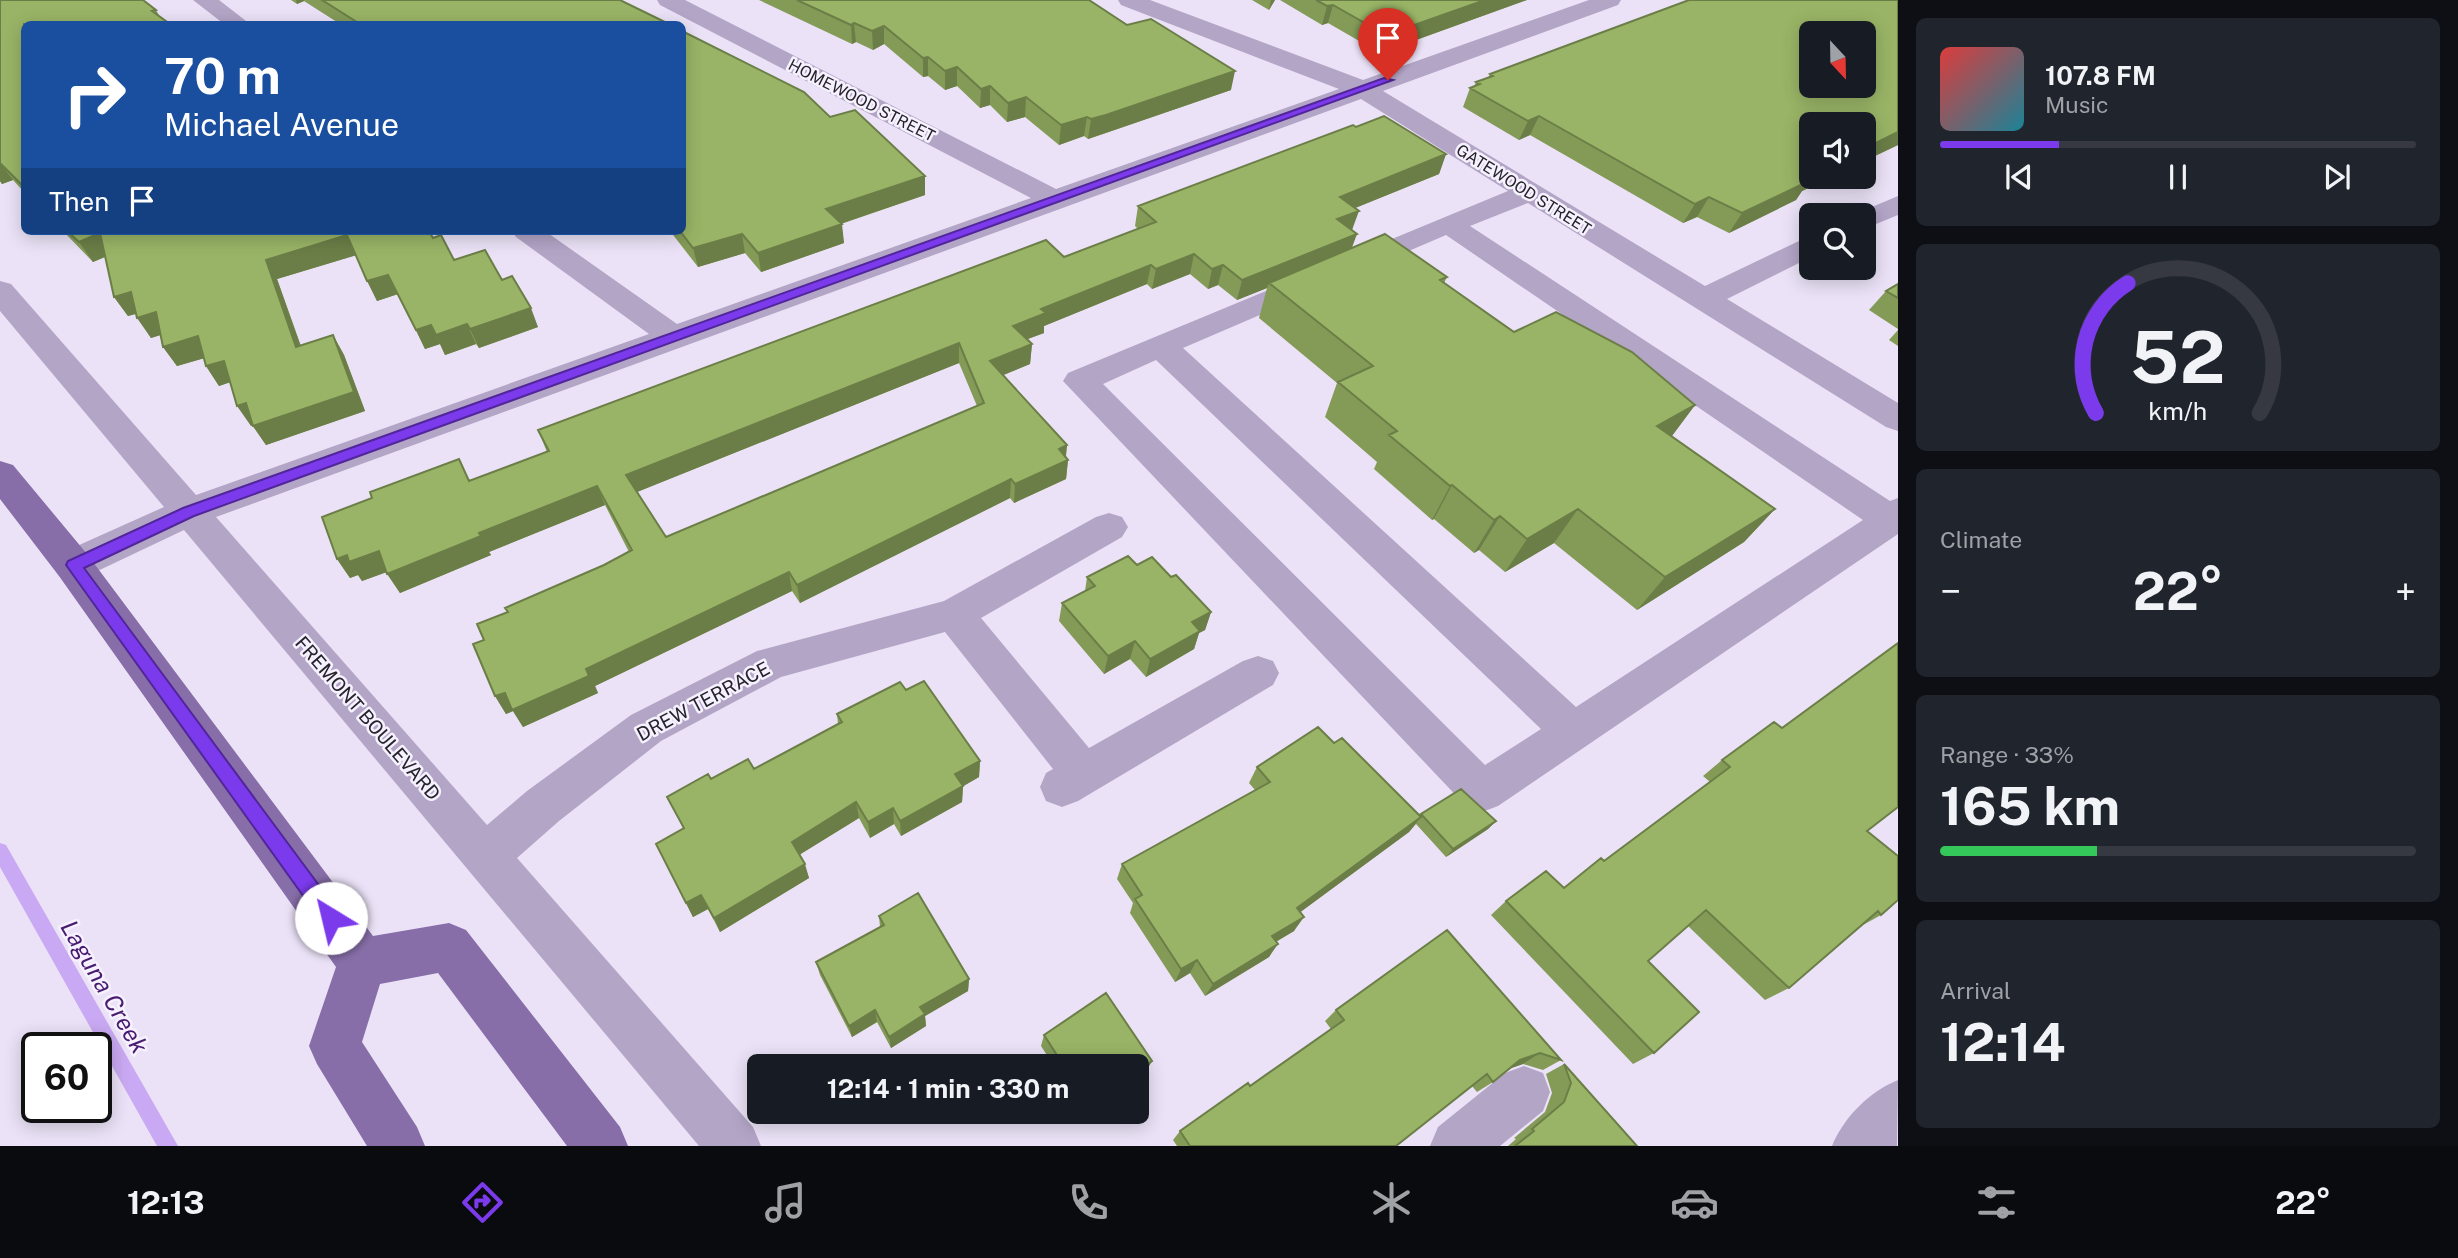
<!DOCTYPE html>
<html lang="en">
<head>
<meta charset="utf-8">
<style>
  :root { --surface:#171b24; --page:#20242c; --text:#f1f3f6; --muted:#9ea1a6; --line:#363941; --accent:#7c3aed }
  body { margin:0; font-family:"Public Sans",sans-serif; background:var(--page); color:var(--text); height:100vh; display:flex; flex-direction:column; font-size:26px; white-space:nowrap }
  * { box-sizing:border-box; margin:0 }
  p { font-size:23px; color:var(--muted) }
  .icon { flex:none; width:38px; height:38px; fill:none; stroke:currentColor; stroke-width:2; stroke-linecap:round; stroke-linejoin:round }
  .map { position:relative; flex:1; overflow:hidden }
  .sheet { display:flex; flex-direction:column; gap:18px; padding:18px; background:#0d0f14; width:560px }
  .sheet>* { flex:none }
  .top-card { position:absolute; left:21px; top:21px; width:665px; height:214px; border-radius:10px; box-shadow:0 4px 18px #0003; background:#1a4fa0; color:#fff; overflow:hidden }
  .needle { width:46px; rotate:158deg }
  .buttons { position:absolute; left:1799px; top:21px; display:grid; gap:14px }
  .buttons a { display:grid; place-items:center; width:77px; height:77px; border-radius:10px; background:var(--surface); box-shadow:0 4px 18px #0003; font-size:35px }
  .speed { position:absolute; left:21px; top:1032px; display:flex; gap:14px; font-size:35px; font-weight:700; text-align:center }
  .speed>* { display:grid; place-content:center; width:91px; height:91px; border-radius:50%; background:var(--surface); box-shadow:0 4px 18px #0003; line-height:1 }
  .speed .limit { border:4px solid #111; border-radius:10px; background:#fff; color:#111 }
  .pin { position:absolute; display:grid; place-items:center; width:60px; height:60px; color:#fff; margin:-72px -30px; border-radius:50% 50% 50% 0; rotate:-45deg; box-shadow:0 0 7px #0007 }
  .pin .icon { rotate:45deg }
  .me { position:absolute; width:77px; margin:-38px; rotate:324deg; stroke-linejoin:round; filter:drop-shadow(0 0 5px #0008) }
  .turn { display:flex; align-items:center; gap:24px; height:147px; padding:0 28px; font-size:32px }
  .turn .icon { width:91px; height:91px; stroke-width:2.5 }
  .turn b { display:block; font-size:49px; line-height:60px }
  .then { display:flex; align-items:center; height:66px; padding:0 28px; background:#0003; gap:14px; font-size:26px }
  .big { font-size:52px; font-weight:700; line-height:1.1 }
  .sheet .tile { flex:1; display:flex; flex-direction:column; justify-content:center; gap:10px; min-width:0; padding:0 24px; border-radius:10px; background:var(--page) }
  .sheet .dial { align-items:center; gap:0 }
  .dial svg { height:182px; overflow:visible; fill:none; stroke:var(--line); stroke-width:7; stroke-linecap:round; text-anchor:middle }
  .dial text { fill:var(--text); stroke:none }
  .song { display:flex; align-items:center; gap:21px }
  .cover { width:84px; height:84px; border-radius:10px; background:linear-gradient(135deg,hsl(0 70% 55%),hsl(190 70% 35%)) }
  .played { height:7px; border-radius:4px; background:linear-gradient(90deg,var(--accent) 25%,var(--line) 25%) }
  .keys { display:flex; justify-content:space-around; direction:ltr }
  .heat { display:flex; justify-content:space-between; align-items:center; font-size:38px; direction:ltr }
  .charge { height:10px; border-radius:5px; background:linear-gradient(90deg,#34c759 33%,var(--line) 0) }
  .trip { position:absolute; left:747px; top:1054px; width:402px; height:70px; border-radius:10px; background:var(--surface); box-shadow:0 4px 18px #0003; font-weight:700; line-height:70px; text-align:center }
  .tabs { display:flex; height:112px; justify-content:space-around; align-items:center; background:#090b0e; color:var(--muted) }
  .tabs .icon { width:49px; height:49px }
  .tabs .on { color:var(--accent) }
  .tabs b { font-size:32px; color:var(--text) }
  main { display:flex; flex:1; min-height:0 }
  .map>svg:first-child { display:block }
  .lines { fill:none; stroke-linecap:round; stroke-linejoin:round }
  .stream { fill:#c9a9f3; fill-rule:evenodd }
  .minor { fill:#b3a5c6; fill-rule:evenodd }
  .major { fill:#876ea8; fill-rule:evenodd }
  .wall { fill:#849b58; fill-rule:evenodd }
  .shaded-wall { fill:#6b7e47 }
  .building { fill:#99b466; stroke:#6b7e47; stroke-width:2; fill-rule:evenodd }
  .route { fill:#7c3aed; stroke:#51269a; stroke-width:2 }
  .labels { text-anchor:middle; stroke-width:5; stroke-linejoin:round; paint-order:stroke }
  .far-street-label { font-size:16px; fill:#26232b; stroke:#f6f1fe }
  .street-label { font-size:19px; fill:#26232b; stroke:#f6f1fe }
  .near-water-label { font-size:24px; font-style:italic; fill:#481b70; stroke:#f6f1fe }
</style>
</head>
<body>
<main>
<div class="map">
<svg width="1898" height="1146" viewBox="0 0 1898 1146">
  <rect width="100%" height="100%" fill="#ebe2f7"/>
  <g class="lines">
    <path class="stream" d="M0,843L6,845L178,1146H157L0,867Z"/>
    <path class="minor" d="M193,0H219L250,24H224Z
      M657,0H685L1056,189L1339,89L1121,5L1118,0H1150L1363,80L1589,0H1621L1618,5L1383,91L1705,286L1801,240L1811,237V257L1727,299L1898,403V431L1886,427L1528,203L1470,226L1890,501L1898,498V534L1498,806L1482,812L1466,806L1063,381L1068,373L1508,191L1361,99L216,517L487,825L527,791L631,715L757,651L944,601L1096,517L1109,513L1122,517L1128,527L1122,537L981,618L1089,748L1243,661L1258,656L1273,661L1279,673L1273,685L1078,801L1062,807L1046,801L1040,787L1046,773L1053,769L945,632L781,677L661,741L559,821L517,858L753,1127L761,1146H699L184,530L87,576L73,580L59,576L54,565L59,554L164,507L0,311V281L11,284L196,495L649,334L516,237L512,231H545L677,324L1031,198L660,5ZM1446,235L1863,520L1576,707L1183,348ZM1156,360L1541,729L1485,765L1103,384Z
      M1898,196V215L1864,229V215H1853Z
      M1524,1066L1543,1073L1550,1092L1543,1111L1500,1146H1430L1438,1127L1505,1073Z
      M1898,1080L1897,1146H1832C1844,1117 1869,1092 1898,1080Z"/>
    <path class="major" d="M0,461L13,465L87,554L373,936L449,923L466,930L620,1127L628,1146H567L438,973L380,984L362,1042L417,1127L425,1146H367L317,1064L309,1046L336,967L59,576L0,499Z"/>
  </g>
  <path class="wall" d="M0,0L156,10L160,17L24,24V192L13,180L2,184L0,181Z
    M291,0H620L669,24H340L304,1L297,4Z
    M759,0H1089L1231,90L1103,134L1088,139L1084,136L1059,145L1025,117L1007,122L990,105L980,108L957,86L945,90L928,76L923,77L884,44L873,50L856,42L852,44Z
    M1252,0H1275L1269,10Z
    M1280,0H1527L1380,53L1328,23L1322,25Z
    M1898,0V145L1802,191L1796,200L1729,233L1697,217L1683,223L1530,135L1519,140L1463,107L1470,88L1474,87L1476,82L1488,78L1490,74Z
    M830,117L925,176V195L841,224L844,243L761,272L745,253L698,267L670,231H682Z
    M1356,127L1446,154L1439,174L1355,208L1352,230V248L1447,277L1444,283L1514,332L1695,405L1671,437L1775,509L1744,542L1637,610L1554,543L1505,572L1479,550L1474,553L1434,519L1432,520L1374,469L1377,462L1325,417L1337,383L1259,318L1267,288L1237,300L1218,285L1208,289L1190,274L1152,289L1147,284L1044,326V333L1027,339L1032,344L1030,364L1003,375L1067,445L1066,457L1068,460L1066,479L1014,503L1010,498L800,603L792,591L595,686L598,693L523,727L513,711L506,714L495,696L484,640L508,612L604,565L629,552L605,505L489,552L491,555L400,593L387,572L362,581L358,575L350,578L337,559L470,481L547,452L538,430L1064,257L1138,229L1135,226L1138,206ZM959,363L977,406L666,537L637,492Z
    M63,231H429L433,238L454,260L502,280L538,327L479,348L476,344L445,355L440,344L425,349L398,294L377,301L356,255L277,279L301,346L333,335L344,355L365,411L266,445L252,425L251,426L230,382L219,386L206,366L204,358L177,366L163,347L160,335L151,338L136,314L128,316L114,297L105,257L93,262Z
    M1898,284V329L1869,310L1886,291Z
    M1898,330V346L1889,340Z
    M1137,565L1171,577L1211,612L1205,630L1199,633L1194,649L1146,677L1130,659L1104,674L1059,621L1062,603L1085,591L1087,577Z
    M906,690L980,761L979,777L963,786L962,802L901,836L894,824L870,838L859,818L800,854L809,878L720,932L708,909L693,917L656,844L683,828L667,797L711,779L754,769L838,724L837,714Z
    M1334,743L1420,816L1421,814L1496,821L1488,829L1446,857L1416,824L1409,832L1300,912L1294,931L1276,942L1269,957L1205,996L1190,973L1175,982L1130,913L1133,903L1117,879L1122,864L1255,790L1249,783L1257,767Z
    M1722,760L1867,831L1881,915L1863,925L1789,988L1765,1000L1688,926L1648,961L1654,1053L1633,1064L1491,915L1506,901L1564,888L1604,861L1710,782L1703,776Z
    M879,916L969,979L968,991L925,1016L926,1026L891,1048L877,1022L852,1037L820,975L816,962L880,927Z
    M1447,930L1561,1060L1543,1070L1523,1064L1511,1068L1493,1082L1477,1092L1472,1086L1396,1146H1177L1173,1140L1180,1131L1250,1086L1331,1029L1325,1021L1336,1010Z
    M1044,1035L1152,1061L1146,1071L1138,1077V1066H1054L1041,1046Z
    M1564,1064L1637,1146H1508L1516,1139L1514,1138L1545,1112L1552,1093L1546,1074Z"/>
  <path class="shaded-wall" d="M296,0H304V1L297,4Z
    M1271,0H1275L1269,10Z
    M1485,0H1527L1380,53L1386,35Z
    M1333,5L1328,23L1322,25L1327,6Z
    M854,23L856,42L852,44L851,25Z
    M884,26V44L873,50L872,31Z
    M928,57V76L923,77V58Z
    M957,67V86L945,90V71Z
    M1235,71L1231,90L1088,139L1091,119Z
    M990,86V105L980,108L981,89Z
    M1026,97L1025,117L1007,122L1008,103Z
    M1539,116L1530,135L1519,140L1528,121Z
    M1087,117L1084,136L1059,145L1061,125Z
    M1898,132V145L1864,161V149Z
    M1446,154L1439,174L1333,217L1340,197Z
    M0,163L13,180L2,184L0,181Z
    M1811,174V177H1832L1802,191L1796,200L1729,233L1742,213Z
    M925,176V195L828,228L826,209Z
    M1709,197L1697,217L1683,223L1695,204Z
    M1359,211L1352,230L1337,219Z
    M842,224L844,243L761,272L758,253Z
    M648,231H661L649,235Z
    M100,233L114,253L93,262L79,242Z
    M742,234L745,253L698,267L693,248Z
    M1357,234L1350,253L1269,283L1267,288L1237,300L1242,280Z
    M347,235L357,255L277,279L308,367L296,347L266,260Z
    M1194,254L1190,274L1152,289L1156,269Z
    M1151,265L1147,284L1044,326V333L1012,345L1013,326L1041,309Z
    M1223,265L1218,285L1208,289L1212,269Z
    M388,275L398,294L377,301L367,281Z
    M131,292L145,311L128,316L114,297Z
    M531,308L538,327L479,348L470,329Z
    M156,312L170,332L151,338L137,318Z
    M467,324L476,344L445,355L436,335Z
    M431,325L440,344L425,349L416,330Z
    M333,335L344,355L365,411L266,445L253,426Z
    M198,336L212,356L177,366L163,347Z
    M959,343V363L632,494L626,475Z
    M1032,344L1030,364L989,381L990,361Z
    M224,361L237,380L219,386L206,366Z
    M246,403L260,423L251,426L237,406Z
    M1695,405L1669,440L1657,426Z
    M1067,445L1065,461L1068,460L1066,479L1014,503L1015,484L1059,449Z
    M1011,479L1010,498L800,603L797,585Z
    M1452,485L1434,519L1432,520L1450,486Z
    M597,486L605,505L489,552L491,555L400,593L387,574L479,533Z
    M1578,509L1554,543L1505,572L1527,539Z
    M1775,509L1744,542L1637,610L1665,577Z
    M1500,516L1479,550L1474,553L1494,520Z
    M379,551L392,570L362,581L358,575L350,578L337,559L347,555Z
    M789,572L792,591L595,686L598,693L523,727L513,711L506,714L495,696L586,669Z
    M1211,612L1205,630L1199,633L1194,649L1146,677L1150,659L1192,622Z
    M1135,641L1130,659L1104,674L1108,656Z
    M980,761L979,777L955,791V774Z
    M963,786L962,802L901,836L900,821Z
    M856,802L859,818L796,857L792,842Z
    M893,808L894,824L870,838L868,822Z
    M1421,817L1409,832L1287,922L1297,908Z
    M1496,821L1488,829L1446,857L1453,849Z
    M805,864L809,878L720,932L714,918Z
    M701,895L708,909L693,917L686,903Z
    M1304,917L1294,931L1263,949L1272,936Z
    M1278,944L1269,957L1205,996L1213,984Z
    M1197,960L1190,973L1175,982L1181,969Z
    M969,979L968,991L925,1016L926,1026L891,1048L889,1037L920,1007Z
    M875,1010L877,1022L852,1037L849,1026Z
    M1540,1053L1523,1064L1503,1071L1520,1060Z
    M1152,1061L1146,1071L1138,1077V1071Z"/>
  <path class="building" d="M0,0H143L156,10L152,11L170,24H24V187L0,163Z
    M322,0H620L669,24H360Z
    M797,0H1089L1127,25L1151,19L1235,71L1106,115L1091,119L1087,117L1061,125L1026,97L1008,103L990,86L981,89L957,67L945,71L928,57L923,58L884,26L872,31L854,23L851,25Z
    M1316,0H1485L1386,35L1333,5L1327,6Z
    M1689,0H1898V132L1864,149V124H1811V174L1803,178L1809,181L1742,213L1709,197L1695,204L1539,116L1528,121L1470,88L1480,84L1476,82L1493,76L1490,74ZM1811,33H1864V86H1811Z
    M682,31L804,92L830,117L855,110L925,176L826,209L842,224L758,253L742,234L693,248L680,231H682Z
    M1384,116L1446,154L1340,197L1359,211L1337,219L1357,234L1242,280L1223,265L1212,269L1194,254L1156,269L1151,265L1041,309L1046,313L1013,326L1032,344L990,361L1067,445L1059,449L1068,460L1015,484L1011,479L797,585L789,572L586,669L589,676L512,710L505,693L495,696L473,644L484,640L477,624L508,612L505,608L604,565L632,550L597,486L479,533L481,536L387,574L379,551L349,562L347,555L337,559L322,517L372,498L370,492L459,459L469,481L549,451L538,430L1046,240L1064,257L1156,222L1138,206L1353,125L1356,127ZM959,343L984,403L666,537L626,475Z
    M67,231H429L433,238L441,235L454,260L485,250L502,280L512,276L531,308L470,329L467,324L436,335L431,325L416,330L388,275L367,281L347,235L266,260L296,347L333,335L354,392L253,426L246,403L237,406L224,361L206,366L198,336L163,347L156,312L137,318L131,292L114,297L100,233L79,242Z
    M1385,234L1447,277L1440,280L1514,332L1556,312L1632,352L1695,405L1657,426L1775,509L1665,577L1578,509L1527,539L1500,516L1494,520L1452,485L1450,486L1389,435L1397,431L1338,382L1373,366L1269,283Z
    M1898,284V298L1886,291Z
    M1128,556L1137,565L1152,557L1171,577L1176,575L1211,612L1192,622L1200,631L1150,659L1135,641L1108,656L1062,603L1095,586L1087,577Z
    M1898,643V807L1867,831L1898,856V900L1881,915L1878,911L1789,988L1706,910L1648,961L1699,1012L1654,1053L1506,901L1546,871L1564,888L1601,858L1604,861L1730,767L1722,760L1774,722L1782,728Z
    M924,681L980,761L955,774L963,786L900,821L893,808L868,822L856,802L792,842L805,864L714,918L701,895L686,903L656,844L684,828L667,797L708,774L711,779L748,759L754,769L842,722L837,714L900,682L906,690Z
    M1318,727L1334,743L1342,738L1421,817L1297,908L1304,917L1272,936L1278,944L1213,984L1197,960L1181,969L1135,899L1142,895L1122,864L1270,782L1257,767Z
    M1461,789L1496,821L1453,849L1421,814Z
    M918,893L969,979L920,1007L925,1014L889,1037L875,1010L849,1026L816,962L884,925L879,916Z
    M1447,930L1561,1060L1540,1053L1520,1060L1493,1082L1487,1074L1396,1146H1190L1180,1131L1248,1083L1250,1086L1344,1020L1336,1010Z
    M1106,993L1152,1061L1138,1071V1066H1064L1044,1035Z
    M1564,1064L1637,1146H1515L1534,1131L1532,1129L1564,1102L1571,1083Z"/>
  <path class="route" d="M1384,78L1393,80L194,516L84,568L338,911L341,918L338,925L331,928L324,925L66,565L68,561L183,508Z"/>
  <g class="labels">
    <g class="far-street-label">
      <text transform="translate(862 100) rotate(27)" y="6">HOMEWOOD STREET</text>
      <text transform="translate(1524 189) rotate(32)" y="6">GATEWOOD STREET</text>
    </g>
    <g class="street-label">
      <text transform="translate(703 701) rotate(-28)" y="7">DREW TERRACE</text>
      <text transform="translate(368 718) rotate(49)" y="7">FREMONT BOULEVARD</text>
    </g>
    <g class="near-water-label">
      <text transform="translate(104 987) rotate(60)" y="8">Laguna Creek</text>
    </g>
  </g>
</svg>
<div class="buttons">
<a><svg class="needle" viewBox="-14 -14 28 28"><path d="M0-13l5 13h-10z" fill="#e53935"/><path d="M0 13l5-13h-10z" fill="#9ea1a6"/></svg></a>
<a><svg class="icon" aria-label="sound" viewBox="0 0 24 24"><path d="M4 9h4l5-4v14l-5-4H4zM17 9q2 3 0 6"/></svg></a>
<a><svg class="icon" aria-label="search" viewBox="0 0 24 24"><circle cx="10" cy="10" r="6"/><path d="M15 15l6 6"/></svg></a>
</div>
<div class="speed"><div class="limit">60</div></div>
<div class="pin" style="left:1388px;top:80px;background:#d93025"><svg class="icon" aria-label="arrive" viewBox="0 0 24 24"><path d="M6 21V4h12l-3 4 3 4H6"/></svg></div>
<svg class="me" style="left:331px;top:918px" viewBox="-20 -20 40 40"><circle r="19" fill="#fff"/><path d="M0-13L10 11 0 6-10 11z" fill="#7c3aed"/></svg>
<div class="trip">12:14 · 1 min · 330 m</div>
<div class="top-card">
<div class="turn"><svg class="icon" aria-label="right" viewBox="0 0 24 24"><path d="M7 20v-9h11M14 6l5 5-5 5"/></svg><div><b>70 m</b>Michael Avenue</div></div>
<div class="then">Then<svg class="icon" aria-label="arrive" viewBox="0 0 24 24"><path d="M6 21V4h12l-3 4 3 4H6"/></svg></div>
</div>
</div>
<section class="sheet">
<div class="tile">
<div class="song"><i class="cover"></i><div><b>107.8 FM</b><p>Music</p></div></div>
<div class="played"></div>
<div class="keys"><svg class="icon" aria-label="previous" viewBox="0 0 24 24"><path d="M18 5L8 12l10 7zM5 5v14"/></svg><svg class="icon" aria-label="pause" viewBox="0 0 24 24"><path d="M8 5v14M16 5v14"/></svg><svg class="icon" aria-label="next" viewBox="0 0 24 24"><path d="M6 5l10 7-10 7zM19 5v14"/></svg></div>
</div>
<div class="tile dial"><svg viewBox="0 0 100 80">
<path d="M14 69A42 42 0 1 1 86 69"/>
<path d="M14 69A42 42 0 0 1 28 12" stroke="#7c3aed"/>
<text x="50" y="56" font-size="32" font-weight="700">52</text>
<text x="50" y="72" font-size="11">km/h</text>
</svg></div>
<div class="tile"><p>Climate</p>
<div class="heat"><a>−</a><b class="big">22°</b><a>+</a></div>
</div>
<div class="tile"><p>Range · 33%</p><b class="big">165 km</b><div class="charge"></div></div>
<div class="tile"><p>Arrival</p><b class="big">12:14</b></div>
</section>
</main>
<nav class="tabs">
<b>12:13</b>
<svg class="icon on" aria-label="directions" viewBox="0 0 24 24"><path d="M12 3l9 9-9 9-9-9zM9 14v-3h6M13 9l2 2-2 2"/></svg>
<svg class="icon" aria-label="music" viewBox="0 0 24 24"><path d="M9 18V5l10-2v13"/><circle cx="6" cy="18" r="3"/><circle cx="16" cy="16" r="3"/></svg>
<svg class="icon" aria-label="phone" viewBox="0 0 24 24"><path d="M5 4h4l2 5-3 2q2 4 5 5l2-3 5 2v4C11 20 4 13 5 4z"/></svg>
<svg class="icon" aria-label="climate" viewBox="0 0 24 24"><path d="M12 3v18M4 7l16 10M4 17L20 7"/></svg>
<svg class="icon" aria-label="car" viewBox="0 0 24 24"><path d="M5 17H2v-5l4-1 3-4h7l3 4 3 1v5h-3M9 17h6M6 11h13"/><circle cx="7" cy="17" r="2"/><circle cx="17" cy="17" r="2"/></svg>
<svg class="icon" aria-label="filters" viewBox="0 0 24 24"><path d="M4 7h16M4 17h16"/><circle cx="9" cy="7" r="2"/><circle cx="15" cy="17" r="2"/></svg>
<b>22°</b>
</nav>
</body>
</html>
